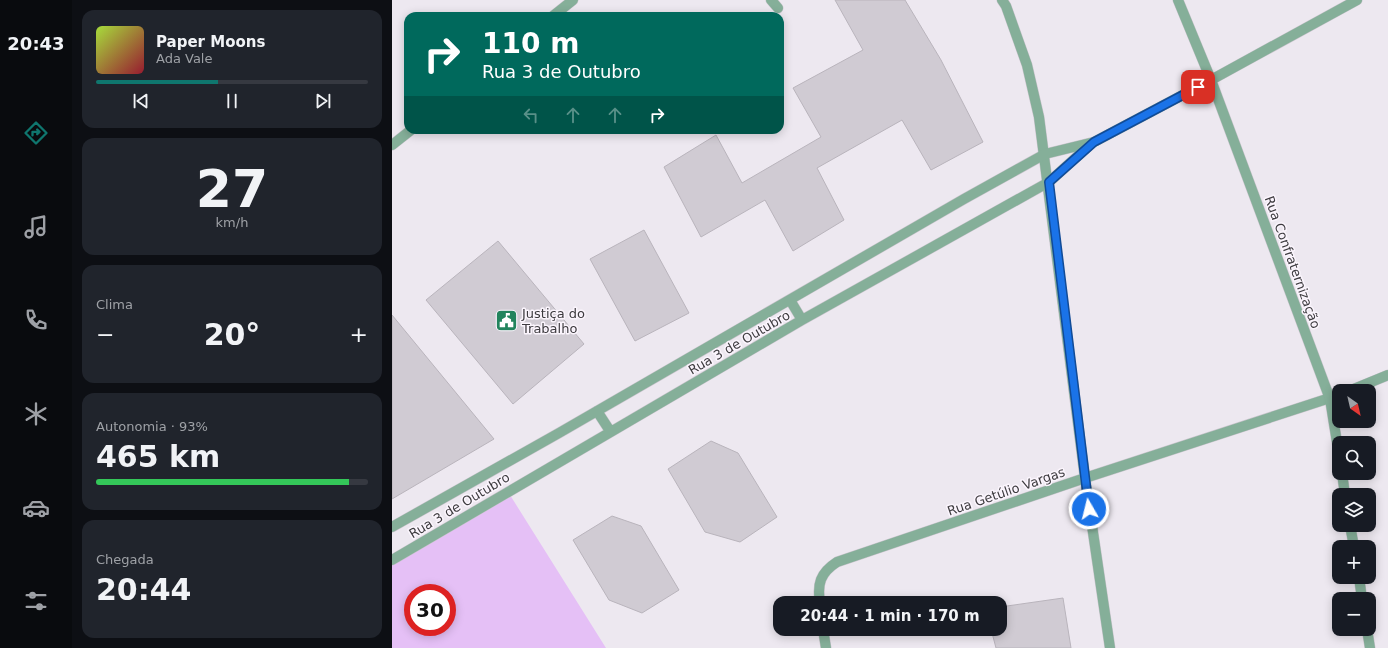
<!DOCTYPE html>
<html lang="pt">
<head>
<meta charset="utf-8">
<style>
  :root { --surface:#171b24; --page:#20242c; --text:#f1f3f6; --muted:#9ea1a6; --line:#363941; --accent:#0f766e }
  body { margin:0; font-family:"DejaVu Sans",sans-serif; background:var(--page); color:var(--text); height:100vh; display:flex; flex-direction:column; font-size:15px; white-space:nowrap }
  * { box-sizing:border-box; margin:0 }
  p { font-size:13px; color:var(--muted) }
  .icon { flex:none; width:22px; height:22px; fill:none; stroke:currentColor; stroke-width:2; stroke-linecap:round; stroke-linejoin:round }
  .map { position:relative; flex:1; overflow:hidden }
  .side { display:flex; flex-direction:column; gap:10px; padding:10px; background:#0d0f14; width:320px }
  .side>* { flex:none }
  .banner { position:absolute; left:12px; top:12px; width:380px; height:122px; border-radius:12px; box-shadow:0 2px 10px #0003; background:#00695c; color:#fff; overflow:hidden }
  .needle { width:26px; rotate:146deg }
  .tools { position:absolute; left:940px; top:384px; display:grid; gap:8px }
  .tools a { display:grid; place-items:center; width:44px; height:44px; border-radius:8px; background:var(--surface); box-shadow:0 2px 10px #0003; font-size:20px }
  .speed { position:absolute; left:12px; top:584px; display:flex; gap:8px; font-size:20px; font-weight:700; text-align:center }
  .speed>* { display:grid; place-content:center; width:52px; height:52px; border-radius:50%; background:var(--surface); box-shadow:0 2px 10px #0003; line-height:1 }
  .speed .limit { border:6px solid #d22; background:#fff; color:#111 }
  .pin { position:absolute; display:grid; place-items:center; width:34px; height:34px; color:#fff; margin:-17px; border-radius:8px; box-shadow:0 2px 6px #0006 }
  .me { position:absolute; width:44px; margin:-22px; rotate:352deg; stroke-linejoin:round; filter:drop-shadow(0 0 3px #0008) }
  .turn { display:flex; align-items:center; gap:14px; height:84px; padding:0 12px; font-size:18px }
  .turn .icon { width:52px; height:52px; stroke-width:2.5 }
  .turn b { display:block; font-size:28px; line-height:34px }
  .lanes { display:flex; align-items:center; height:38px; padding:0 12px; background:#0003; justify-content:center; gap:20px; direction:ltr }
  .lanes .off { opacity:.35 }
  .big { font-size:30px; font-weight:800; line-height:1.1 }
  .side .widget { flex:1; display:flex; flex-direction:column; justify-content:center; gap:6px; min-width:0; padding:0 14px; border-radius:12px; background:var(--page) }
  .side .dial { align-items:center; gap:0 }
  .dial b { font-size:52px; line-height:1 }
  .song { display:flex; align-items:center; gap:12px }
  .cover { width:48px; height:48px; border-radius:6px; background:linear-gradient(135deg,hsl(80 70% 55%),hsl(350 70% 35%)) }
  .played { height:4px; border-radius:2px; background:linear-gradient(90deg,var(--accent) 45%,var(--line) 45%) }
  .keys { display:flex; justify-content:space-around; direction:ltr }
  .heat { display:flex; justify-content:space-between; align-items:center; font-size:22px; direction:ltr }
  .charge { height:6px; border-radius:3px; background:linear-gradient(90deg,#34c759 93%,var(--line) 0) }
  .trip { position:absolute; left:381px; top:596px; width:234px; height:40px; border-radius:12px; background:var(--surface); box-shadow:0 2px 10px #0003; font-weight:800; line-height:40px; text-align:center }
  main { display:flex; flex:1; min-height:0 }
  .tabs { display:flex; flex-direction:column; width:72px; justify-content:space-around; align-items:center; background:#090b0e; color:var(--muted) }
  .tabs .icon { width:28px; height:28px }
  .tabs .active { color:var(--accent) }
  .tabs b { font-size:18px; color:var(--text) }
  .map>svg:first-child { display:block }
  .green { fill:#e5c0f6; fill-rule:evenodd }
  .building { fill:#d0cbd3; stroke:#b9b4bc }
  .lines { fill:none; stroke-linecap:round; stroke-linejoin:round }
  .service-casing { stroke:#cac5cd; stroke-width:11 }
  .minor-casing { stroke:#cac5cd; stroke-width:11 }
  .tertiary-casing { stroke:#cac5cd; stroke-width:11 }
  .service { stroke:#85af99; stroke-width:10 }
  .minor { stroke:#85af99; stroke-width:10 }
  .tertiary { stroke:#85af99; stroke-width:10 }
  .route-casing { stroke:#114b97; stroke-width:10 }
  .route { stroke:#1a73e8; stroke-width:7 }
  .labels { text-anchor:middle; stroke-width:3; stroke-linejoin:round; paint-order:stroke }
  .street-label { font-size:13px; fill:#3d3b3f; stroke:#fbf5fd }
  .poi-label { font-size:13px; fill:#3d3b3f; stroke:#fbf5fd; text-anchor:start }
</style>
</head>
<body>
<main>
<nav class="tabs">
<b>20:43</b>
<svg class="icon active" aria-label="directions" viewBox="0 0 24 24"><path d="M12 3l9 9-9 9-9-9zM9 14v-3h6M13 9l2 2-2 2"/></svg>
<svg class="icon" aria-label="music" viewBox="0 0 24 24"><path d="M9 18V5l10-2v13"/><circle cx="6" cy="18" r="3"/><circle cx="16" cy="16" r="3"/></svg>
<svg class="icon" aria-label="phone" viewBox="0 0 24 24"><path d="M5 4h4l2 5-3 2q2 4 5 5l2-3 5 2v4C11 20 4 13 5 4z"/></svg>
<svg class="icon" aria-label="climate" viewBox="0 0 24 24"><path d="M12 3v18M4 7l16 10M4 17L20 7"/></svg>
<svg class="icon" aria-label="car" viewBox="0 0 24 24"><path d="M5 17H2v-5l4-1 3-4h7l3 4 3 1v5h-3M9 17h6M6 11h13"/><circle cx="7" cy="17" r="2"/><circle cx="17" cy="17" r="2"/></svg>
<svg class="icon" aria-label="filters" viewBox="0 0 24 24"><path d="M4 7h16M4 17h16"/><circle cx="9" cy="7" r="2"/><circle cx="15" cy="17" r="2"/></svg>
</nav>
<section class="side">
<div class="widget">
<div class="song"><i class="cover"></i><div><b>Paper Moons</b><p>Ada Vale</p></div></div>
<div class="played"></div>
<div class="keys"><svg class="icon" aria-label="previous" viewBox="0 0 24 24"><path d="M18 5L8 12l10 7zM5 5v14"/></svg><svg class="icon" aria-label="pause" viewBox="0 0 24 24"><path d="M8 5v14M16 5v14"/></svg><svg class="icon" aria-label="next" viewBox="0 0 24 24"><path d="M6 5l10 7-10 7zM19 5v14"/></svg></div>
</div>
<div class="widget dial"><b>27</b><p>km/h</p></div>
<div class="widget"><p>Clima</p>
<div class="heat"><a>−</a><b class="big">20°</b><a>+</a></div>
</div>
<div class="widget"><p>Autonomia · 93%</p><b class="big">465 km</b><div class="charge"></div></div>
<div class="widget"><p>Chegada</p><b class="big">20:44</b></div>
</section>
<div class="map">
<svg width="996" height="648" viewBox="0 0 996 648">
  <rect width="100%" height="100%" fill="#ede8f0"/>
  <path class="green" d="M118,495L214,648H0V564ZM21,593H55V627H21Z"/>
  <path class="building" d="M443,0H513L549,60L591,142L539,170L510,120L425,168L452,220L401,251L373,200L309,237L272,167L324,135L350,183L429,137L401,88L471,50Z
    M252,230L297,313L243,341L198,259Z
    M106,241L192,344L121,404L34,300Z
    M0,315L102,439L0,499Z
    M319,441L346,453L385,517L348,542L313,532L276,469Z
    M220,516L249,526L287,590L250,613L217,600L181,540Z
    M671,598L679,648H604L599,629H608V607Z"/>
  <g class="lines">
    <defs>
      <path id="service" d="M379,0L386,8
        M786,0L819,80"/>
      <path id="minor" d="M610,0L614,6L635,65L647,117L693,478L718,648
        M161,16L181,0
        M0,145L19,130
        M957,391L996,375
        M428,603C425,584 428,573 445,562L693,478L947,395
        M431,629L434,648"/>
      <path id="tertiary" d="M819,80L938,399L947,455
        M398,300L410,320
        M205,411L218,431
        M950,473L953,495
        M958,525L962,547
        M0,527L167,433L572,199L653,154L702,142L819,80L965,0
        M0,560L410,320L657,182L700,143
        M967,577L970,599
        M975,629L978,648"/>
    </defs>
    <use href="#service" class="service-casing"/>
    <use href="#minor" class="minor-casing"/>
    <use href="#tertiary" class="tertiary-casing"/>
    <use href="#service" class="service"/>
    <use href="#minor" class="minor"/>
    <use href="#tertiary" class="tertiary"/>
  </g>
  <g class="lines">
    <defs>
      <path id="route" d="M697,509L657,182L702,142L806,87"/>
    </defs>
    <use href="#route" class="route-casing"/>
    <use href="#route" class="route"/>
  </g>
  <defs>
    <symbol id="civic-square" viewBox="-11 -11 22 22"><rect x="-9" y="-9" width="18" height="18" rx="4" fill="#22845d" stroke="#fbf5fd"/><path d="M-.6-6.5H3V-4.5H.6V-3L4-1V1h2V6H-6V1h2V-1L-.6-3ZM-1.2 2.5V6h2.4V2.5Z" fill="#fff"/></symbol>
  </defs>
  <g fill-rule="evenodd">
    <use href="#civic-square" x="102" y="308" width="25" height="25"/>
  </g>
  <g class="labels">
    <g class="street-label">
      <text transform="translate(901 262) rotate(70)" y="5">Rua Confraternização</text>
      <text transform="translate(347 342) rotate(-30)" y="5">Rua 3 de Outubro</text>
      <text transform="translate(614 491) rotate(-19)" y="5">Rua Getúlio Vargas</text>
      <text transform="translate(67 505) rotate(-31)" y="5">Rua 3 de Outubro</text>
    </g>
    <g class="poi-label">
      <text x="130" y="318">Justiça do<tspan x="130" dy="15">Trabalho</tspan></text>
    </g>
  </g>
</svg>
<div class="tools">
<a><svg class="needle" viewBox="-14 -14 28 28"><path d="M0-13l5 13h-10z" fill="#e53935"/><path d="M0 13l5-13h-10z" fill="#9ea1a6"/></svg></a>
<a><svg class="icon" aria-label="search" viewBox="0 0 24 24"><circle cx="10" cy="10" r="6"/><path d="M15 15l6 6"/></svg></a>
<a><svg class="icon" aria-label="layers" viewBox="0 0 24 24"><path d="M12 4l9 5-9 5-9-5zM3 14l9 5 9-5"/></svg></a>
<a>+</a>
<a>−</a>
</div>
<div class="speed"><div class="limit">30</div></div>
<div class="pin" style="left:806px;top:87px;background:#d93025"><svg class="icon" aria-label="arrive" viewBox="0 0 24 24"><path d="M6 21V4h12l-3 4 3 4H6"/></svg></div>
<svg class="me" style="left:697px;top:509px" viewBox="-20 -20 40 40"><circle r="17" fill="#1a73e8" stroke="#fff" stroke-width="3"/><path d="M0-11L8 9 0 5-8 9z" fill="#fff"/></svg>
<div class="trip">20:44 · 1 min · 170 m</div>
<div class="banner">
<div class="turn"><svg class="icon" aria-label="right" viewBox="0 0 24 24"><path d="M7 20v-9h11M14 6l5 5-5 5"/></svg><div><b>110 m</b>Rua 3 de Outubro</div></div>
<div class="lanes"><svg class="icon off" aria-label="left" viewBox="0 0 24 24"><path d="M17 20v-9H6M10 6l-5 5 5 5"/></svg><svg class="icon off" aria-label="ahead" viewBox="0 0 24 24"><path d="M12 20V5M6 11l6-6 6 6"/></svg><svg class="icon off" aria-label="ahead" viewBox="0 0 24 24"><path d="M12 20V5M6 11l6-6 6 6"/></svg><svg class="icon" aria-label="right" viewBox="0 0 24 24"><path d="M7 20v-9h11M14 6l5 5-5 5"/></svg></div>
</div>
</div>
</main>
</body>
</html>
